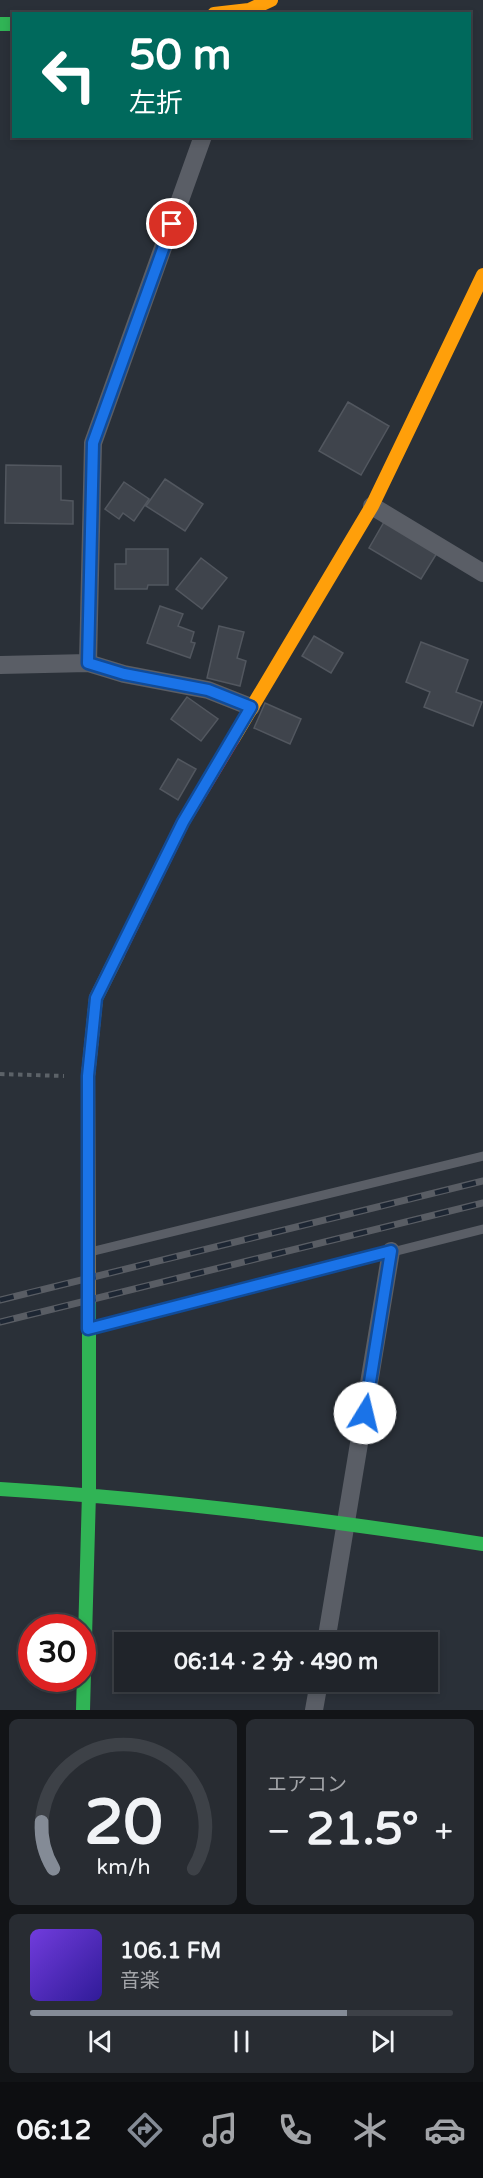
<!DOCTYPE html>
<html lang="ja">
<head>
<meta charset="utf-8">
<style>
  :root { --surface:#20242a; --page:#282c32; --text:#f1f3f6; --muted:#a2a4a8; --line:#3d4147; --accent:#848b96 }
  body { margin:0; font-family:"Varela Round","Noto Sans JP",sans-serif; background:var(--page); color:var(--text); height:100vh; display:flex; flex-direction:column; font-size:22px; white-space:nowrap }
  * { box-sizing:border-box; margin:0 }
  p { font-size:20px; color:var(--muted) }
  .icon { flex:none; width:33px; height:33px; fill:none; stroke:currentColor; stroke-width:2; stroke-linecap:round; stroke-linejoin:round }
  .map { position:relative; height:1710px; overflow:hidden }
  .panel { display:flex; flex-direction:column; gap:9px; padding:9px; background:#121417; flex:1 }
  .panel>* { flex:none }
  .banner { position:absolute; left:12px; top:12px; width:459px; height:126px; border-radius:0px; box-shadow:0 3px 9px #0003,0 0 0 2px var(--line); background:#00695c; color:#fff; overflow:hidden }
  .speed { position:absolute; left:18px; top:1614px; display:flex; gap:12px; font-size:30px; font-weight:700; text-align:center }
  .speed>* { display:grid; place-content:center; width:78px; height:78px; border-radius:50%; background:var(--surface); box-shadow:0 3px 9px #0003,0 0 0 2px var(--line); line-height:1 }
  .speed .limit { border:9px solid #d22; background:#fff; color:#111 }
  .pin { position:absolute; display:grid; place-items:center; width:51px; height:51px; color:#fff; margin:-26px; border:3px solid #fff; border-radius:50%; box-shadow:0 2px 6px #0007 }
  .me { position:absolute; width:66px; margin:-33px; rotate:9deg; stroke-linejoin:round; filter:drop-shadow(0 0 4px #0008) }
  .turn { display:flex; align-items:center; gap:21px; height:126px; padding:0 18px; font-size:27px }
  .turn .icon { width:78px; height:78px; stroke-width:2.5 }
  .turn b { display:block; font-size:42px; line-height:51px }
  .big { font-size:45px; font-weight:800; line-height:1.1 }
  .panel .card { flex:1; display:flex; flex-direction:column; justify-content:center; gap:9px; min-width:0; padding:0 21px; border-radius:9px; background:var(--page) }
  .panel .dial { align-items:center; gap:0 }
  .dial svg { height:156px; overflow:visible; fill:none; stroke:var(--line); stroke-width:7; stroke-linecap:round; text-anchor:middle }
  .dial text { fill:var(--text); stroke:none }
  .song { display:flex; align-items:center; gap:18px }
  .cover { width:72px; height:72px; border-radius:9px; background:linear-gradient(135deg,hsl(260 70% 55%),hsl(250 70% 35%)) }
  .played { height:6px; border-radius:3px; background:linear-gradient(90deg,var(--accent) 75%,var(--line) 75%) }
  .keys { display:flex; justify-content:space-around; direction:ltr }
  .heat { display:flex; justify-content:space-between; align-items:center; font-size:33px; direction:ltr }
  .panel .tiles { flex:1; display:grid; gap:9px; grid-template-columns:1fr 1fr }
  .card:last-child { grid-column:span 2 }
  .trip { position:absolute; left:114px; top:1632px; width:324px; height:60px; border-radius:0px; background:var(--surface); box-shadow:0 3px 9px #0003,0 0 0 2px var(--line); font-weight:800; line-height:60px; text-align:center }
  .dock { display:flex; height:96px; justify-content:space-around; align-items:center; background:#0d0e11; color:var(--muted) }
  .dock .icon { width:42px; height:42px }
  .dock .selected { color:var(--accent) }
  .dock b { font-size:27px; color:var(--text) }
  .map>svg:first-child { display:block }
  .building { fill:#3f444c; stroke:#52575f; stroke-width:1.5 }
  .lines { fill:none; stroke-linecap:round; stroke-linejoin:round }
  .path { stroke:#5c6268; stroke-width:4; stroke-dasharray:4.5 4.5; stroke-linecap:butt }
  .lane { stroke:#5a5e66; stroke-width:9 }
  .street { stroke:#5a5e66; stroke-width:18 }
  .fast { stroke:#30b455; stroke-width:14 }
  .slow { stroke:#ff9f0a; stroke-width:14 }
  .jam { stroke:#e5322d; stroke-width:14 }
  .rail-casing { stroke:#595d64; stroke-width:7 }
  .rail { stroke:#1d2633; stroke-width:4.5; stroke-dasharray:14; stroke-linecap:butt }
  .route-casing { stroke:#114b97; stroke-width:15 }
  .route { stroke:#1a73e8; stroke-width:10 }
</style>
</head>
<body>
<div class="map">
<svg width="483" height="1710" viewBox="0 0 483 1710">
  <rect width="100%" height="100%" fill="#2a3038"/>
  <path class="building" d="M348,402L389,426L361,475L319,451Z
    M6,465L61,466V500L73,501V524L5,523Z
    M165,479L203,504L185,531L146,506Z
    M124,482L149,499L134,521L123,513L119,519L105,509Z
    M384,522L437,553L421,579L369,548Z
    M126,549H168V585H148L147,589H115V564H126Z
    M201,558L227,578L202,609L176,589Z
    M160,606L183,614L178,626L194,632L191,642L195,643L190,658L147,643Z
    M219,626L244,632L237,658L246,661L240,686L207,678Z
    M314,636L343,653L331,673L302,656Z
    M421,642L468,660L456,692L482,702L473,726L424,707L430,692L406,682Z
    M187,697L218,719L201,741L171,719Z
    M265,703L301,719L290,744L254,728Z
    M178,759L196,769L178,800L160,789Z"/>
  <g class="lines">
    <path class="path" d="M0,1074L64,1076"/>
    <path class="lane" d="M90,1252L483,1156
      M93,1328L483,1229"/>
    <path class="street" d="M372,506L483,573
      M88,663L93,443L203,136
      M0,665L88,663L124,674L208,690L251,707
      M326,1642L391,1251
      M314,1710L319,1682"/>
    <path class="fast" d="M0,24H14
      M0,1489C162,1499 323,1519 483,1544
      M83,1710L89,1493V1300"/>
    <path class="slow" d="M214,14L249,10L271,0
      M233,739L372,506L483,275
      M89,1300L88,1076L96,998L118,954"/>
    <path class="jam" d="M118,954L183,822L233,739"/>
    <defs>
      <path id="rail" d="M0,1300L483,1181
        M0,1322L483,1203"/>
    </defs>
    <use href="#rail" class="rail-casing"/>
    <use href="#rail" class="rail"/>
  </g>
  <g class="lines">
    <defs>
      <path id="route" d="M172,224L93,443L88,663L124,674L208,690L251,707L183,822L96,998L88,1076V1329L391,1251L365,1413"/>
    </defs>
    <use href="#route" class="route-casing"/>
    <use href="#route" class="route"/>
  </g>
</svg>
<div class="speed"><div class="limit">30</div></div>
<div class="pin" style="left:172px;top:224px;background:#d93025"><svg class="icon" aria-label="arrive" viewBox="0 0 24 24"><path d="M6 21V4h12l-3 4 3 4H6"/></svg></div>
<svg class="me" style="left:365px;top:1413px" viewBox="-20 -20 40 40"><circle r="19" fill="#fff"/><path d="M0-13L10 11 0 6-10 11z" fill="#1a73e8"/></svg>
<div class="trip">06:14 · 2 分 · 490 m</div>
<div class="banner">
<div class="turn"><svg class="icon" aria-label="left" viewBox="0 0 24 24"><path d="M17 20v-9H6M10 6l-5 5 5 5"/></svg><div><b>50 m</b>左折</div></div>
</div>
</div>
<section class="panel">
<div class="tiles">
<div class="card dial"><svg viewBox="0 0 100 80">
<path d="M14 69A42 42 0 1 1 86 69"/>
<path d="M14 69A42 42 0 0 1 8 45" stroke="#848b96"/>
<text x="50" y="56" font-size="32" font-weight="700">20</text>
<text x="50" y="72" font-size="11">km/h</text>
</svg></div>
<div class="card"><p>エアコン</p>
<div class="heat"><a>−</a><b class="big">21.5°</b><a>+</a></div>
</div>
<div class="card">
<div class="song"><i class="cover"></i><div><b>106.1 FM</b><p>音楽</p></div></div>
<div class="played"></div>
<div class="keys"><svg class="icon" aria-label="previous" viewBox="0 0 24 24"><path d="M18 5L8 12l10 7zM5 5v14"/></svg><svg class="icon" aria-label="pause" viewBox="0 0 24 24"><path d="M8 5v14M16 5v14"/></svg><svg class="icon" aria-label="next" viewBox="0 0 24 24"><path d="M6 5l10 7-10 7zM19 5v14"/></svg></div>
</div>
</div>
</section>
<nav class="dock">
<b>06:12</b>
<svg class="icon selected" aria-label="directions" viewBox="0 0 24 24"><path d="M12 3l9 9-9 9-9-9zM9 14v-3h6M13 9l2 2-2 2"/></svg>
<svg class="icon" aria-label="music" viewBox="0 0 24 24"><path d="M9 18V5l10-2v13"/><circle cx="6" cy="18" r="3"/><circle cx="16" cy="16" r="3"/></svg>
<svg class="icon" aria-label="phone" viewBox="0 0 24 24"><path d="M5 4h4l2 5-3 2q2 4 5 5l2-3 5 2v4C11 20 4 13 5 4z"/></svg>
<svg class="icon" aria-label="climate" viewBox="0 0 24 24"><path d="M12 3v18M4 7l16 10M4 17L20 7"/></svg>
<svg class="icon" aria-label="car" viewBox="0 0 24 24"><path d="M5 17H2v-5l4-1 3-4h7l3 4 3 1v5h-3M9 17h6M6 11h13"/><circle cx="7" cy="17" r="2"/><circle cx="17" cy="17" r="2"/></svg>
</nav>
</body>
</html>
